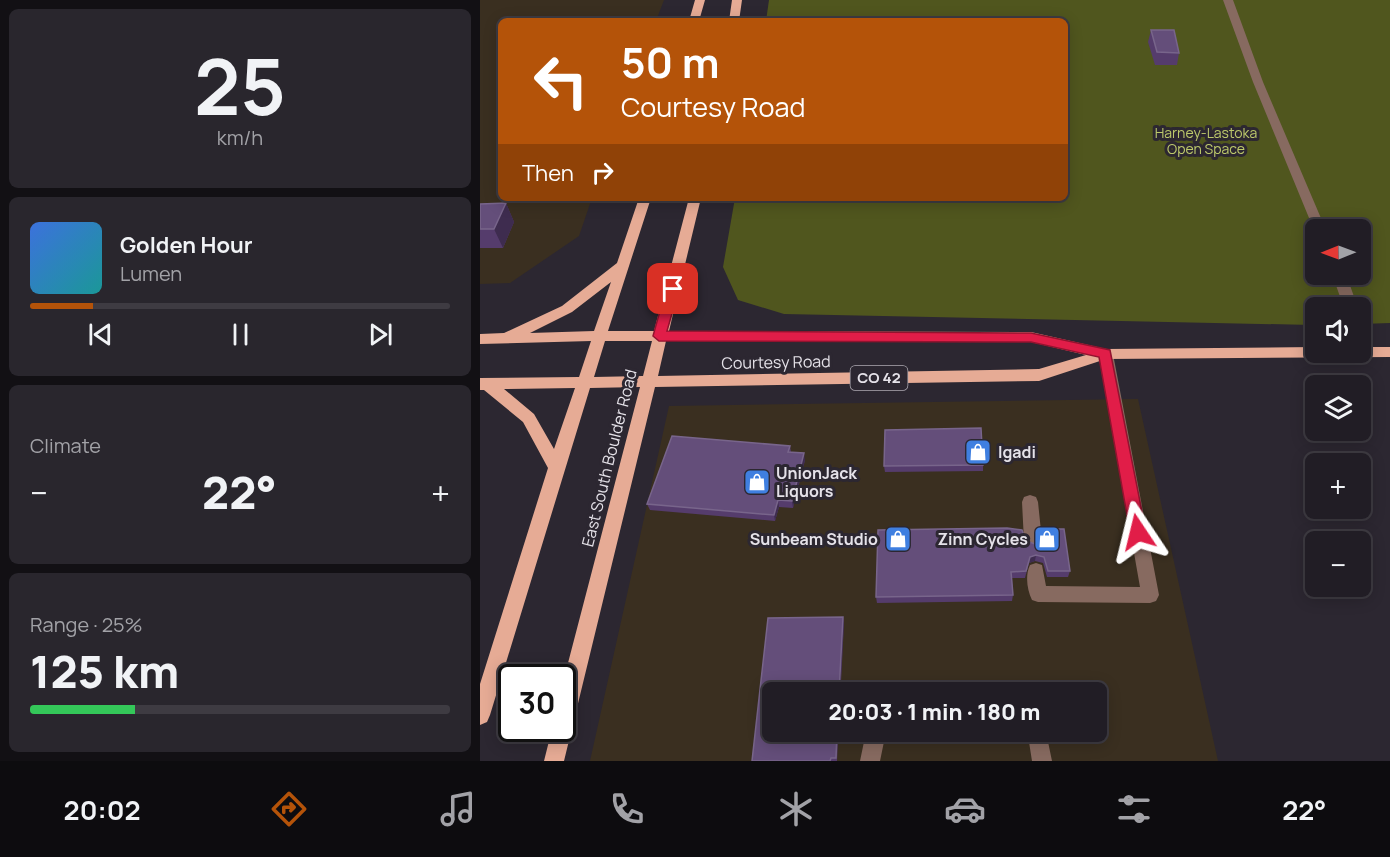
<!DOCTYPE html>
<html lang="en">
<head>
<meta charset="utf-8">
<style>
  :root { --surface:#211d25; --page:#29262d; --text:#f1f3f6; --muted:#a2a2a7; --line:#3e3b42; --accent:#b45309 }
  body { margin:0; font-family:Manrope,sans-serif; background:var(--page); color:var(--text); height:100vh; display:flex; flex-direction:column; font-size:22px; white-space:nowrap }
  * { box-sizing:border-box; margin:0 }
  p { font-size:20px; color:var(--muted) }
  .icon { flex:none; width:33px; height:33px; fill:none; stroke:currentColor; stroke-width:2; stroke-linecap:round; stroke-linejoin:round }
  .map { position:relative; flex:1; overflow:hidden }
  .sheet { display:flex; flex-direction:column; gap:9px; padding:9px; background:#121014; width:480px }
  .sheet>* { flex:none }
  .banner { position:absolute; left:18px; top:18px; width:570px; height:183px; border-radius:9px; box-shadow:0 3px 15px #0003,0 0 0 2px var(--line); background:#b45309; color:#fff; overflow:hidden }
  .needle { width:39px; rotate:269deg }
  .controls { position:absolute; left:825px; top:219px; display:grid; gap:12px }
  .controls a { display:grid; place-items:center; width:66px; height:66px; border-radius:9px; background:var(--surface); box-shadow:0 3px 15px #0003,0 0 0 2px var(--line); font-size:30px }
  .speed { position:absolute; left:18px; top:664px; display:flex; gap:12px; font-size:30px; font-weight:700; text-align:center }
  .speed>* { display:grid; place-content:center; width:78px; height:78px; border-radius:50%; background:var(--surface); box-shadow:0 3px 15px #0003,0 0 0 2px var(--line); line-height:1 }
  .speed .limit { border:3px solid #111; border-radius:9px; background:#fff; color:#111 }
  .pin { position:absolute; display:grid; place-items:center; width:51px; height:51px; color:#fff; margin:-26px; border-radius:12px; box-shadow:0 3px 9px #0006 }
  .me { position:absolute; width:66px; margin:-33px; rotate:350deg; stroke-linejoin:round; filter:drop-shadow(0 0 4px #0008) }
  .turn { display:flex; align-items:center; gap:21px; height:126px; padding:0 24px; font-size:27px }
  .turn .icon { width:78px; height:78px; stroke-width:2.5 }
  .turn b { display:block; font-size:42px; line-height:51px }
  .then { display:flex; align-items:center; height:57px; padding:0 24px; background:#0003; gap:12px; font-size:22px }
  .big { font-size:45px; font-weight:800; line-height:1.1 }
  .sheet .widget { flex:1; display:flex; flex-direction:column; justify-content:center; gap:9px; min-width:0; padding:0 21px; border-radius:9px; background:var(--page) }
  .sheet .dial { align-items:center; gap:0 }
  .dial b { font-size:78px; line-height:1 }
  .song { display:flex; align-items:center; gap:18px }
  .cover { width:72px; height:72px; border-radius:9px; background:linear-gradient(135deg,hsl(220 70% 55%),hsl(180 70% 35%)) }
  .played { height:6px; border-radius:3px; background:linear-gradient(90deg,var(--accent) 15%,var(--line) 15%) }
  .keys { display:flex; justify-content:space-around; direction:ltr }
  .heat { display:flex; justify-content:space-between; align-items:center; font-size:33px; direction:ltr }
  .charge { height:9px; border-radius:4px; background:linear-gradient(90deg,#34c759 25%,var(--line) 0) }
  .trip { position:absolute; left:282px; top:682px; width:345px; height:60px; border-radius:9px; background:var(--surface); box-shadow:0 3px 15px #0003,0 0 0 2px var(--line); font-weight:800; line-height:60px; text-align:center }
  .dock { display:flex; height:96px; justify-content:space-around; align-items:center; background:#0d0c0f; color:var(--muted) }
  .dock .icon { width:42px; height:42px }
  .dock .active { color:var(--accent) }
  .dock b { font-size:27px; color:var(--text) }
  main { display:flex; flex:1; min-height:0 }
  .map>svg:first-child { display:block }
  .commercial { fill:#3a2f20; fill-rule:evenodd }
  .green { fill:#50561e; fill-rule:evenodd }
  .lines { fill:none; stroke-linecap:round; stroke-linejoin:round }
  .minor { fill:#876a60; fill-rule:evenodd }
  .major { fill:#e6ab95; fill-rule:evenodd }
  .wall { fill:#553c6c }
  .shaded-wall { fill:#3e2c4f }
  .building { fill:#644e7a; stroke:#78658b; stroke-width:1.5 }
  .route { fill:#e11d48; stroke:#92132f; stroke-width:1.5 }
  .labels { text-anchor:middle; stroke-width:6; stroke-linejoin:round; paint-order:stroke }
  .far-park-label { font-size:14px; fill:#bdc96b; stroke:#2c2731 }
  .shield { fill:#2c2731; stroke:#aeaab2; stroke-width:1.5 }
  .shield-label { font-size:15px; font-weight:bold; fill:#e5e2e9 }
  .street-label { font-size:16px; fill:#e5e2e9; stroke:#2c2731 }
  .poi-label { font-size:16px; font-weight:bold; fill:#e5e2e9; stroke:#2c2731; text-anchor:start }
</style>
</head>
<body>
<main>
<section class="sheet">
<div class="widget dial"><b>25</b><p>km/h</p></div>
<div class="widget">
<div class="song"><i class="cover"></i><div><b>Golden Hour</b><p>Lumen</p></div></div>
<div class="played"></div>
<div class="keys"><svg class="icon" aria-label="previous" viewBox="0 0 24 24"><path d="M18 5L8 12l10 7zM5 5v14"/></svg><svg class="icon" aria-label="pause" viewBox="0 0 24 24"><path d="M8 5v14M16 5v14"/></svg><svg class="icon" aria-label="next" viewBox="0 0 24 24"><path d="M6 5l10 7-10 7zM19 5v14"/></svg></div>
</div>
<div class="widget"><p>Climate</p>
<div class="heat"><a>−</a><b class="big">22°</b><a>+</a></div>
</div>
<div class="widget"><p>Range · 25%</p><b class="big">125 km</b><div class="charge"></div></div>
</section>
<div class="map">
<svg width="910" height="761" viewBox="0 0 910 761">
  <rect width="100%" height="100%" fill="#2c2731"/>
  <path class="commercial" d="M0,0H184L176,21H21V198H112L99,236L30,283L0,284Z
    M658,399L738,761H110L189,406ZM292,693H616V732H292Z"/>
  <path class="green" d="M289,0H910V323L881,324L880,308H836L835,325H833L304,314L258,300L243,267L255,198H585V21H286ZM836,230H880V274H836Z"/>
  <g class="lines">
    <path class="minor" d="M743,0H753L783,82L846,230H836V233L834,230L773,82Z
      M852,274H866L878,308H864Z
      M880,329L887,334L894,353L892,357H882L880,352Z
      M626,349L633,354L679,595L676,601L670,603L558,602L552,600C547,590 545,575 550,565L556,563L562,565L566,586L660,587L619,354Z
      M550,495L556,497L558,502L562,541L559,546L553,548L547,546L544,541L542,502L544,497Z
      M386,732H406L400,761H380Z
      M545,732H566L572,761H552L549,742Z"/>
    <path class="major" d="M215,0H225L219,21H209Z
      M252,0H262L259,21H249Z
      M159,198H171L128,331H174L209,198H221L189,331L551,332L626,349L836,347V352H880V347H910V357L626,359L559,381L175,387L84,761H64L72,729H82V686L160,387L110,388L10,715L7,722L0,725V684L68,468L43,422L4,390H0V378L99,377L111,341L0,344V334L24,333L82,306L137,263ZM131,282L114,331L50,333L92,312ZM125,341H172L163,376L114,377ZM186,341L551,342L606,355L559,369L178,376ZM95,388L74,449L54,414L24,389Z"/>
  </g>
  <path class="wall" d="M671,30L699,53L697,65H675L668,42Z
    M26,203L34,222L23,248H0V204Z
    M310,446L311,452L325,460L313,508L299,507L295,521L170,510L167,504Z
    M503,465V471L405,472L404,466Z
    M546,541L590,571L588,577H567L563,563L555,561L549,563L545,578H532L533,595L532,601L397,603L396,597Z
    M363,617L364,623L357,761H272Z"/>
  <path class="shaded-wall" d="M26,203L34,222L23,248L14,229Z
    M324,453L325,460L313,508L312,501Z
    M298,500L299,507L295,521L294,515Z
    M556,555L555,561L549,563L545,578L550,557Z
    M363,617L364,623L360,693H359Z"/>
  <path class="building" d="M671,30H694L699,53L677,52Z
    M26,203L14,229H0V204Z
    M501,428L503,465L404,466L405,430Z
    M192,436L310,446L308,452L324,453L312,501L298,500L294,515L167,504Z
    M527,528L542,530L546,541L555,544L562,541L565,529H584L590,571H568L564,557L556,555L550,557L546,571L531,572L533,595L396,597L398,530Z
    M363,617L359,693H292V732H357L356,758H351L350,761H272L288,618Z"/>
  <path class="route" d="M193,285L199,289L187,331L551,333L630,350L666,532L664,536L658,538L653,536L650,532L619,357L551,342L179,341L173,336L186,289Z"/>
  <defs>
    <symbol id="shop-square" viewBox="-11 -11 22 22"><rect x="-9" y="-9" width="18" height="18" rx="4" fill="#3f7fe0" stroke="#2c2731"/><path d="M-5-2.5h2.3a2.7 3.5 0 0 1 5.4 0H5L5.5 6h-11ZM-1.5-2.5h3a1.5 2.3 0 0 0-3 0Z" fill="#fff"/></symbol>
  </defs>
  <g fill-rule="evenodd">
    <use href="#shop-square" x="483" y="437" width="30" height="30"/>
    <use href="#shop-square" x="262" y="467" width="30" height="30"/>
    <use href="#shop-square" x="403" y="524" width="30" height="30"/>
    <use href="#shop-square" x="552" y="524" width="30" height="30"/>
  </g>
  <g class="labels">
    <g class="far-park-label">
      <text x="726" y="138">Harney-Lastoka<tspan x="726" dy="16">Open Space</tspan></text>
    </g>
    <rect class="shield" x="370.5" y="366" width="57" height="24" rx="4.5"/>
    <g class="shield-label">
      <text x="399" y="383">CO 42</text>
    </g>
    <g class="street-label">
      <text transform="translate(296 362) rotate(-1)" y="6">Courtesy Road</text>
      <text transform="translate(129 458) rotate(-76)" y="6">East South Boulder Road</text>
    </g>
    <g class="poi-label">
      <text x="518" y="458">Igadi</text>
      <text x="296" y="479">UnionJack<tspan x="296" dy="18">Liquors</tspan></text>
      <text x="398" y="545" text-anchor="end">Sunbeam Studio</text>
      <text x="548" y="545" text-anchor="end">Zinn Cycles</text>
    </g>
  </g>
</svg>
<div class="controls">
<a><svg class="needle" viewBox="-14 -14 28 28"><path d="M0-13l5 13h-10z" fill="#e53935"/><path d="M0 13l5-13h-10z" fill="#a2a2a7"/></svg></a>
<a><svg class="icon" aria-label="sound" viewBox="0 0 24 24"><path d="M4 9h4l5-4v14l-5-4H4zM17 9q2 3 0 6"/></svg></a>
<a><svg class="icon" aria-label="layers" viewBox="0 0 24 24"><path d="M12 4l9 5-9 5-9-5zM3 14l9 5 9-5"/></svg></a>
<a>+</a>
<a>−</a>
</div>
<div class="speed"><div class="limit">30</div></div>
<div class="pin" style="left:193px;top:289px;background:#d93025"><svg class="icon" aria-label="arrive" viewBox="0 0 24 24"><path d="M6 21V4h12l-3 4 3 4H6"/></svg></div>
<svg class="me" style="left:658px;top:532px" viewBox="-20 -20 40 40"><path d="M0-17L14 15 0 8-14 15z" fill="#e11d48" stroke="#fff" stroke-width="4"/></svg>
<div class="trip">20:03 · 1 min · 180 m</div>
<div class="banner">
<div class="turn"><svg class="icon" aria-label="left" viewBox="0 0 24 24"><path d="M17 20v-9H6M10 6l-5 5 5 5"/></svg><div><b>50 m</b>Courtesy Road</div></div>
<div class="then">Then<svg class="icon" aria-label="right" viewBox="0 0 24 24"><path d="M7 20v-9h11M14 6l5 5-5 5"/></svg></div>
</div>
</div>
</main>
<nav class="dock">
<b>20:02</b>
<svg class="icon active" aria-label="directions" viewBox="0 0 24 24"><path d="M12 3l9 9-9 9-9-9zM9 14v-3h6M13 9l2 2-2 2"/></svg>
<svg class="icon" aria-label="music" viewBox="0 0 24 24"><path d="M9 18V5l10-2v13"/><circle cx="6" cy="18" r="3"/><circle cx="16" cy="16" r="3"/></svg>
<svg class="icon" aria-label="phone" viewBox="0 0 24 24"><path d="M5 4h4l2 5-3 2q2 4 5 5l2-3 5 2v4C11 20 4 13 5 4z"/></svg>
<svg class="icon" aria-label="climate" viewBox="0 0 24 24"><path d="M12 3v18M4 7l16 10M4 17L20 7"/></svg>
<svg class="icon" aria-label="car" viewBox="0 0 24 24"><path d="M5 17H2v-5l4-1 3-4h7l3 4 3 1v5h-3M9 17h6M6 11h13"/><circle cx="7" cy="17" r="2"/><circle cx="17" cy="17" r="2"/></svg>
<svg class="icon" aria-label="filters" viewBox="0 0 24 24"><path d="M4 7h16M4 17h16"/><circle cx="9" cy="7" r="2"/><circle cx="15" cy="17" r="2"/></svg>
<b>22°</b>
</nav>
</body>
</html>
